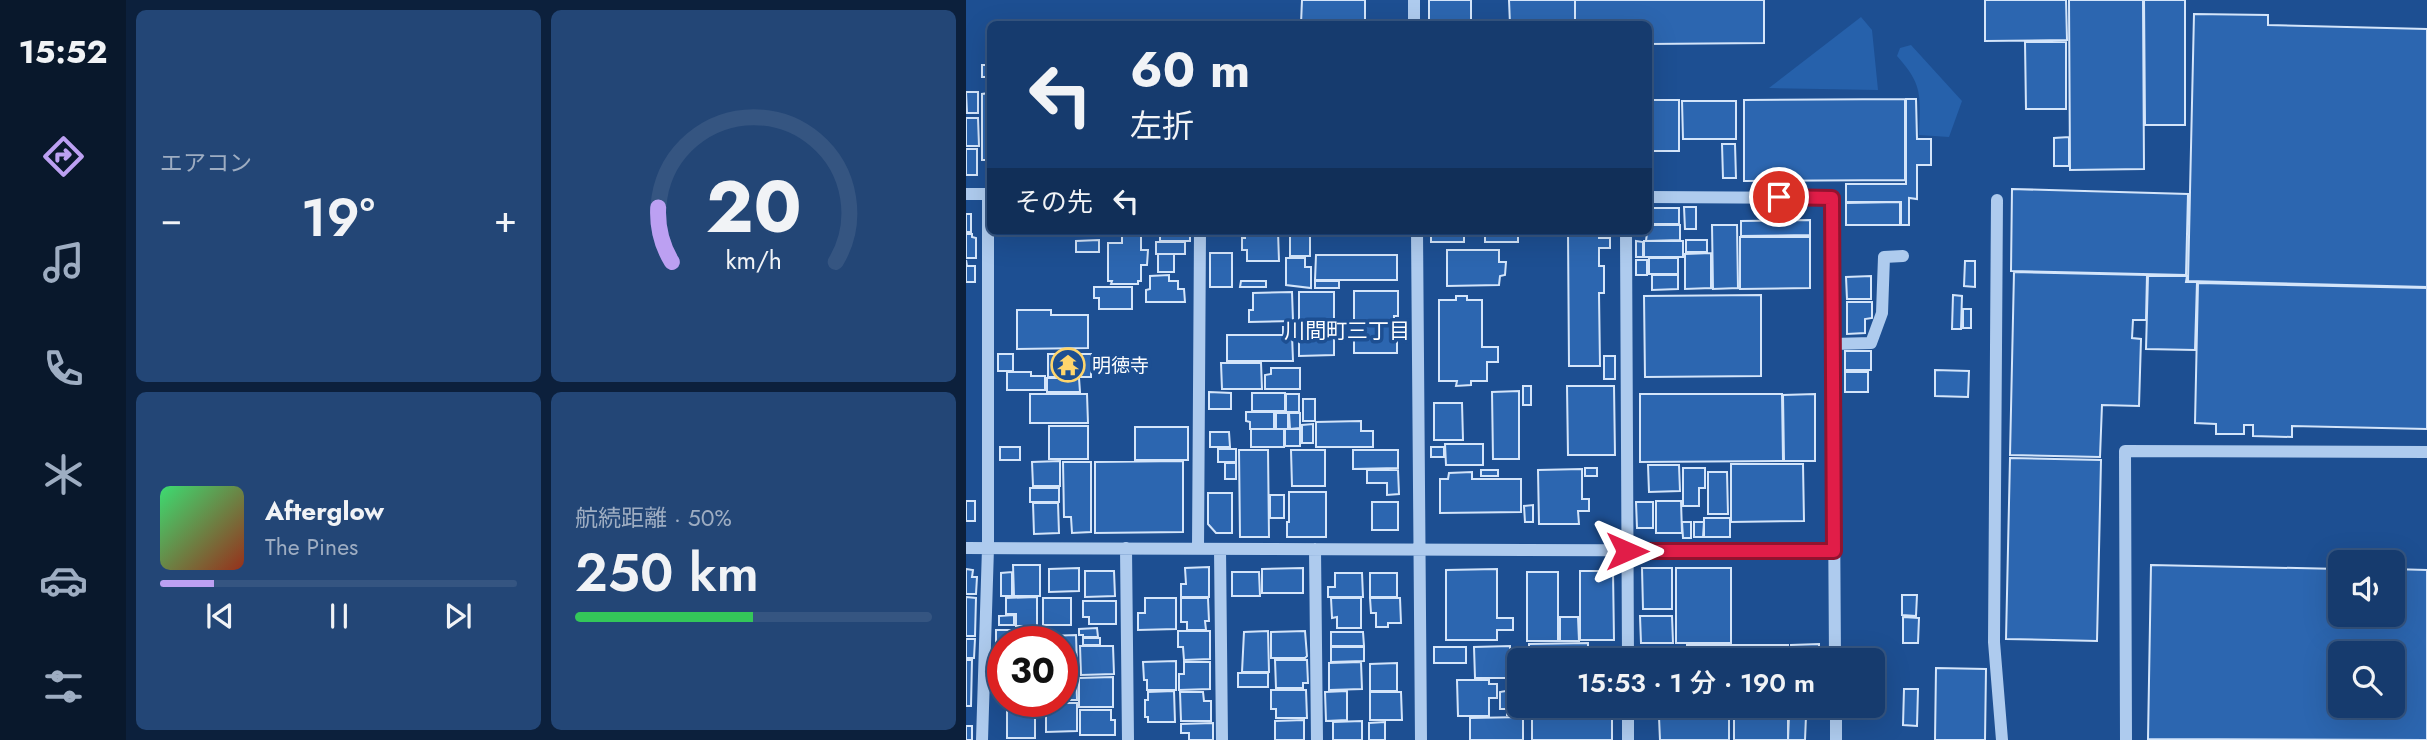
<!DOCTYPE html>
<html lang="ja">
<head>
<meta charset="utf-8">
<style>
  :root { --surface:#163b6e; --page:#234676; --text:#f1f3f6; --muted:#9eadc2; --line:#355581; --accent:#bca0f2 }
  body { margin:0; font-family:Jost,"Noto Sans JP",sans-serif; background:var(--page); color:var(--text); height:100vh; display:flex; flex-direction:column; font-size:26px; white-space:nowrap }
  * { box-sizing:border-box; margin:0 }
  p { font-size:23px; color:var(--muted) }
  .icon { flex:none; width:38px; height:38px; fill:none; stroke:currentColor; stroke-width:2; stroke-linecap:round; stroke-linejoin:round }
  .map { position:relative; flex:1; overflow:hidden }
  .sheet { display:flex; flex-direction:column; gap:10px; padding:10px; background:#0c203c; width:840px }
  .sheet>* { flex:none }
  .hud { position:absolute; left:21px; top:21px; width:665px; height:214px; border-radius:10px; box-shadow:0 7px 28px #0002,0 0 0 2px var(--line); background:#163b6e; color:var(--text); overflow:hidden }
  .fabs { position:absolute; left:1362px; top:550px; display:grid; gap:14px }
  .fabs a { display:grid; place-items:center; width:77px; height:77px; border-radius:10px; background:var(--surface); box-shadow:0 7px 28px #0002,0 0 0 2px var(--line); font-size:35px }
  .speed { position:absolute; left:21px; top:626px; display:flex; gap:14px; font-size:35px; font-weight:700; text-align:center }
  .speed>* { display:grid; place-content:center; width:91px; height:91px; border-radius:50%; background:var(--surface); box-shadow:0 7px 28px #0002,0 0 0 2px var(--line); line-height:1 }
  .speed .limit { border:10px solid #d22; background:#fff; color:#111 }
  .pin { position:absolute; display:grid; place-items:center; width:60px; height:60px; color:#fff; margin:-30px; border:4px solid #fff; border-radius:50%; box-shadow:0 2px 7px #0007 }
  .me { position:absolute; width:77px; margin:-38px; rotate:90deg; stroke-linejoin:round; filter:drop-shadow(0 0 5px #0008) }
  .turn { display:flex; align-items:center; gap:24px; height:147px; padding:0 28px; font-size:32px }
  .turn .icon { width:91px; height:91px; stroke-width:2.5 }
  .turn b { display:block; font-size:49px; line-height:60px }
  .then { display:flex; align-items:center; height:66px; padding:0 28px; background:#0003; gap:14px; font-size:26px }
  .big { font-size:52px; font-weight:600; line-height:1.1 }
  .sheet .card { flex:1; display:flex; flex-direction:column; justify-content:center; gap:10px; min-width:0; padding:0 24px; border-radius:10px; background:var(--page) }
  .sheet .dial { align-items:center; gap:0 }
  .dial svg { height:182px; overflow:visible; fill:none; stroke:var(--line); stroke-width:7; stroke-linecap:round; text-anchor:middle }
  .dial text { fill:var(--text); stroke:none }
  .song { display:flex; align-items:center; gap:21px }
  .cover { width:84px; height:84px; border-radius:10px; background:linear-gradient(135deg,hsl(140 70% 55%),hsl(10 70% 35%)) }
  .played { height:7px; border-radius:4px; background:linear-gradient(90deg,var(--accent) 15%,var(--line) 15%) }
  .keys { display:flex; justify-content:space-around; direction:ltr }
  .heat { display:flex; justify-content:space-between; align-items:center; font-size:38px; direction:ltr }
  .charge { height:10px; border-radius:5px; background:linear-gradient(90deg,#34c759 50%,var(--line) 0) }
  .sheet .tiles { flex:1; display:grid; gap:10px; grid-template-columns:repeat(2,1fr) }
  .trip { position:absolute; left:541px; top:648px; width:378px; height:70px; border-radius:10px; background:var(--surface); box-shadow:0 7px 28px #0002,0 0 0 2px var(--line); font-weight:600; line-height:70px; text-align:center }
  main { display:flex; flex:1; min-height:0 }
  .menu { display:flex; flex-direction:column; width:126px; justify-content:space-around; align-items:center; background:#09182c; color:var(--muted) }
  .menu .icon { width:49px; height:49px }
  .menu .on { color:var(--accent) }
  .menu b { font-size:32px; color:var(--text) }
  .map>svg:first-child { display:block }
  .green { fill:#2661ab }
  .building { fill:#2c66b0; stroke:#d4e5fa; stroke-width:2; fill-rule:evenodd }
  .lines { fill:none; stroke-linecap:round; stroke-linejoin:round }
  .minor { stroke:#aecbee; stroke-width:12 }
  .route-casing { stroke:#92132f; stroke-width:18 }
  .route { stroke:#e11d48; stroke-width:12 }
  .labels { text-anchor:middle; stroke-width:7; stroke-linejoin:round; paint-order:stroke }
  .poi-label { font-size:19px; fill:#fff; stroke:#1d4f92; text-anchor:start }
  .neighbourhood-label { font-size:21px; fill:#fff; stroke:#1d4f92 }
</style>
</head>
<body>
<main>
<nav class="menu">
<b>15:52</b>
<svg class="icon on" aria-label="directions" viewBox="0 0 24 24"><path d="M12 3l9 9-9 9-9-9zM9 14v-3h6M13 9l2 2-2 2"/></svg>
<svg class="icon" aria-label="music" viewBox="0 0 24 24"><path d="M9 18V5l10-2v13"/><circle cx="6" cy="18" r="3"/><circle cx="16" cy="16" r="3"/></svg>
<svg class="icon" aria-label="phone" viewBox="0 0 24 24"><path d="M5 4h4l2 5-3 2q2 4 5 5l2-3 5 2v4C11 20 4 13 5 4z"/></svg>
<svg class="icon" aria-label="climate" viewBox="0 0 24 24"><path d="M12 3v18M4 7l16 10M4 17L20 7"/></svg>
<svg class="icon" aria-label="car" viewBox="0 0 24 24"><path d="M5 17H2v-5l4-1 3-4h7l3 4 3 1v5h-3M9 17h6M6 11h13"/><circle cx="7" cy="17" r="2"/><circle cx="17" cy="17" r="2"/></svg>
<svg class="icon" aria-label="filters" viewBox="0 0 24 24"><path d="M4 7h16M4 17h16"/><circle cx="9" cy="7" r="2"/><circle cx="15" cy="17" r="2"/></svg>
</nav>
<section class="sheet">
<div class="tiles">
<div class="card"><p>エアコン</p>
<div class="heat"><a>−</a><b class="big">19°</b><a>+</a></div>
</div>
<div class="card dial"><svg viewBox="0 0 100 80">
<path d="M14 69A42 42 0 1 1 86 69"/>
<path d="M14 69A42 42 0 0 1 8 45" stroke="#bca0f2"/>
<text x="50" y="56" font-size="32" font-weight="700">20</text>
<text x="50" y="72" font-size="11">km/h</text>
</svg></div>
<div class="card">
<div class="song"><i class="cover"></i><div><b>Afterglow</b><p>The Pines</p></div></div>
<div class="played"></div>
<div class="keys"><svg class="icon" aria-label="previous" viewBox="0 0 24 24"><path d="M18 5L8 12l10 7zM5 5v14"/></svg><svg class="icon" aria-label="pause" viewBox="0 0 24 24"><path d="M8 5v14M16 5v14"/></svg><svg class="icon" aria-label="next" viewBox="0 0 24 24"><path d="M6 5l10 7-10 7zM19 5v14"/></svg></div>
</div>
<div class="card"><p>航続距離 · 50%</p><b class="big">250 km</b><div class="charge"></div></div>
</div>
</section>
<div class="map">
<svg width="1461" height="740" viewBox="0 0 1461 740">
  <rect width="100%" height="100%" fill="#1d4f92"/>
  <path class="green" d="M895,17L906,30L912,90L803,88Z
    M945,45L996,101L983,137L953,135C954,97 958,86 931,56L934,48Z"/>
  <path class="building" d="M336,0H399V24H335Z
    M463,0H505V24H463Z
    M543,0H609V24H544Z
    M609,0H798V43L682,44V24H609Z
    M1019,0H1100L1101,40L1019,41Z
    M1103,0H1177L1178,169L1104,170Z
    M1178,0H1219V125H1179Z
    M1228,14L1302,15V25L1461,29V287L1222,281Z
    M1059,42H1100V109H1060Z
    M16,65H24V77H16Z
    M0,92H12V113H1Z
    M24,93V150L23,160H16V94Z
    M939,99V180L778,181V100Z
    M940,99H950L951,139H965V165H951V199L943,198V225H935V202H880V184H940Z
    M682,100H713V151H682Z
    M716,101H770V139H717Z
    M0,118H12L13,146H0Z
    M1103,137V166H1088V138Z
    M756,144H769L770,178H757Z
    M0,149H11V175H0Z
    M1046,189L1222,194L1220,275L1045,271Z
    M934,202V225H880V203Z
    M718,207H730V229H719Z
    M682,208H713V224H682Z
    M0,214H5V232H0Z
    M844,220V235L775,236V221Z
    M682,225H714V240L680,241Z
    M746,225H771L772,288L747,289Z
    M139,231H181V233L139,234Z
    M194,231H224V241H194Z
    M279,231H312L313,261H281V250H276V238H279Z
    M324,231H344V256H324Z
    M465,231H498V242H465Z
    M519,231H552V242H519Z
    M602,231H633V238H644V248H633V266H638V293H633L634,366H603Z
    M0,234H6V237L10,238V258H0Z
    M156,235H175V250H182L181,265H175V281H172V284H145L146,281H142V243H156Z
    M774,237H844V288L774,289Z
    M133,240V252H110V241Z
    M720,240H741V252H720Z
    M670,241L677,242V257H670Z
    M678,241H717V257H678Z
    M190,242H219V254H190Z
    M481,250H533V262H540L539,275L534,276L533,285L481,286Z
    M244,253H266V287H244Z
    M745,253V288L719,289V254Z
    M192,254H208V272H192Z
    M350,255H431V280H349Z
    M320,258H339V267H345V288L320,285Z
    M683,258H712V274H683Z
    M0,260L1,266H9V282H0Z
    M670,260H681V275H670Z
    M999,261H1009V287L998,286Z
    M1048,272L1181,275L1180,320H1167L1166,338L1175,339L1173,406L1136,405L1134,457L1044,455Z
    M203,275V281H212V289H218L219,302H180V290L184,289V276Z
    M686,275H712V289L686,290Z
    M905,276V299H881L880,277Z
    M1182,276H1221L1220,282H1231L1229,350L1180,349Z
    M275,281H300V287H274Z
    M349,281H373V288H349Z
    M1232,283L1461,288V429L1326,426V437L1287,436V425H1278V434H1250V424L1229,423Z
    M128,287H166V309H133V298H128Z
    M388,291H432V316H428V324H431V353H388Z
    M326,292L327,321L283,322V310H287V293Z
    M333,292H368V355L333,356Z
    M795,295V376L679,377L678,296Z
    M987,295L996,296L995,329H986Z
    M490,296H501V300H516V347H532V362H521V381H505V385L490,386L491,381H473V300H490Z
    M881,302H906V318L899,319V333L881,334Z
    M997,309H1005V328H997Z
    M51,310H85V315H122V348L51,349Z
    M317,327H329V335H317Z
    M261,335H326L327,361H261Z
    M879,351H905V370H879Z
    M32,354H47V371H32Z
    M82,354H125V377H82Z
    M638,356H649V379H638Z
    M255,363H295L296,389H256Z
    M305,368H334V389H299V375L305,374Z
    M969,370L1003,371L1002,397L969,396Z
    M41,372H65V376H79V390H41Z
    M879,372H902V392H879Z
    M81,378H113L114,392H81Z
    M557,386H565V405H557Z
    M601,386H648L649,455H602Z
    M553,391V459H527L526,392Z
    M243,392L265,393V409H243Z
    M286,393H319V411H286Z
    M64,394H121L122,423H64Z
    M320,394H333V412H320Z
    M674,394H816L817,461L674,462Z
    M849,394V461H818L817,395Z
    M337,399H349V421H337Z
    M468,403H496L497,440H468Z
    M280,412H308V429H284V422L280,421Z
    M310,413H322V429H310Z
    M323,413H334V428L324,429Z
    M395,421V431H407V447H350V422Z
    M347,424V443H336V425Z
    M83,426H122V459H83Z
    M169,427H222V460H169Z
    M285,429H318V447H285Z
    M319,429H334V446H319Z
    M244,432H263L264,447H244Z
    M479,444H517V465H480Z
    M34,447H54V460H34Z
    M465,447H478V457H465Z
    M252,449H270V462H252Z
    M273,450H302L303,537H274Z
    M325,450H359V486H326Z
    M387,450H432V468L387,469Z
    M1044,458L1135,460L1131,641L1040,639Z
    M94,461V486H67L66,462Z
    M217,461V532L129,533V462Z
    M97,462H125V532L106,533L105,517H98Z
    M259,463H270V479H259Z
    M765,464H837L838,521L765,522Z
    M682,465H713L714,491L683,492Z
    M619,468H631V476H619Z
    M717,468H739V488H733V506H717Z
    M616,469V499H623V511H612L613,524H573L572,470Z
    M401,470H432L433,494L421,495V483H401Z
    M515,470H532V476H515Z
    M506,472V479H555V512L474,513V479H482L483,473Z
    M742,472H761L762,514H742Z
    M64,488H93V502H64Z
    M323,492H360V537H321V522H323Z
    M242,493H266V533H250L242,524Z
    M304,495H318V518H304Z
    M0,501H9V521H0Z
    M690,501H715L716,533H690Z
    M406,502H432V530H406Z
    M670,502H687V528H671Z
    M67,503H92L93,533L68,534Z
    M567,505V522H559L558,506Z
    M738,518H764V537H738Z
    M716,522H725V538H717Z
    M728,522H738L737,537H728Z
    M47,565H74V596H48Z
    M1185,565L1374,569V614H1426V569L1461,570V740L1182,739ZM1374,653H1426V705H1374Z
    M243,567V597H215V584H220L219,568Z
    M113,568V591L83,592V569Z
    M337,568V593H296V569Z
    M676,568H706V609H677Z
    M710,568H765V643H710Z
    M0,569L7,570L6,577H11L10,594H0Z
    M531,569V618H547V630H531V640H480V570Z
    M119,571H148L149,596L119,597Z
    M614,571H647L648,640H614Z
    M46,572V596H35V573Z
    M266,572H293L294,596H266Z
    M561,572H592V641H561Z
    M369,573H396L397,597H362V587H369Z
    M404,573H431V597H404Z
    M936,595H951L950,616L936,615Z
    M0,597L10,598L9,636H0Z
    M71,597V626H50V614H40V598Z
    M77,598H105V625H77Z
    M179,598H210V629L172,630V613H179Z
    M215,598H242L243,621H239L240,630H221V622H215Z
    M365,598H395V628H371V617L366,618Z
    M404,598H434L435,623H422V627H410V613H405Z
    M117,601H150V624H123V617H117Z
    M48,615V625H33V616Z
    M674,616H706L707,643H675Z
    M594,617H612L613,641H594Z
    M937,617L953,618L952,643H937Z
    M131,628L132,637H117V635H113V629Z
    M30,630H71V642H37V654V649H30Z
    M212,631H244V659L218,660L217,647H212Z
    M302,631L303,672H276L278,632Z
    M339,631L341,656L339,658H305V632Z
    M365,632H397L398,646H365Z
    M110,635L111,665H96V642H82L81,636Z
    M117,638H134V645H117Z
    M0,639H9L8,658H0Z
    M622,643V652H626V660H563V644Z
    M853,644V660H825V645Z
    M721,645H822V660H721Z
    M114,646H147L148,674L115,675Z
    M544,646V678H509L508,647Z
    M365,647H398V661L365,662Z
    M468,647H500V663H468Z
    M0,660H6L5,706H0Z
    M309,660H341L342,683H337V688H310Z
    M210,661V690H181V680H178L177,662Z
    M218,662H244V689L213,690V674H218Z
    M395,662L396,689L363,690V663Z
    M431,663V691H404V664Z
    M96,667H110L111,700H96Z
    M970,668L1020,669L1019,740H969Z
    M272,673H302V687H272Z
    M147,677V707H113V678Z
    M491,680H523V684H531V698H523V716H492Z
    M541,680H553V705H580V715H541V709H534V692L540,691Z
    M938,689H952L951,726L937,725Z
    M305,690H340L341,718H310V709H305Z
    M208,691L209,722H182V717H179V700H182V692Z
    M381,691V720L360,721L359,692Z
    M214,692H237L238,701H245V721H215Z
    M404,692H435L436,720H404Z
    M80,703H111V731L80,732Z
    M673,705H720V716H673Z
    M722,705H822V714L722,715Z
    M41,710H69V738H41Z
    M114,710H145V720H149V735H114Z
    M823,716H840L839,740H822Z
    M557,717V740H504V718Z
    M646,717V740H566V718Z
    M693,717H763V740H694Z
    M822,717V740H768V718Z
    M338,720V740H309V721Z
    M396,721V740H367V722Z
    M419,722V740H403V723Z
    M247,723V740H223V733H215V724Z
    M0,726H6V740H0Z"/>
  <g class="lines">
    <path class="minor" d="M448,0V24
      M0,194H24
      M682,197L866,198L869,660
      M1031,200L1028,642L1036,740
      M451,231L455,740
      M660,231L662,660
      M867,344L905,343L916,313L918,257L937,256
      M0,548L868,551
      M160,548L162,740
      M232,549L234,231
      M254,549L256,740
      M349,549L351,740
      M662,705V740
      M870,705V740
      M16,740L22,548V194
      M1160,740L1159,451L1461,452"/>
  </g>
  <g class="lines">
    <defs>
      <path id="route" d="M661,551H868L866,198L813,197"/>
    </defs>
    <use href="#route" class="route-casing"/>
    <use href="#route" class="route"/>
  </g>
  <defs>
    <symbol id="temple-ring" viewBox="-11 -11 22 22"><circle r="9.5" fill="#1d4f92" stroke="#fed56c" stroke-width="1.5"/><path d="M0-6L5-2H3V0L6.5 2.5H4V6H1.5V3h-3V6H-4V2.5H-6.5L-3 0V-2H-5Z" fill="#fed56c"/></symbol>
  </defs>
  <g fill-rule="evenodd">
    <use href="#temple-ring" x="83" y="346" width="38" height="38"/>
  </g>
  <g class="labels">
    <g class="poi-label">
      <text x="126" y="372">明徳寺</text>
    </g>
    <g class="neighbourhood-label">
      <text x="381" y="338">川間町三丁目</text>
    </g>
  </g>
</svg>
<div class="fabs">
<a><svg class="icon" aria-label="sound" viewBox="0 0 24 24"><path d="M4 9h4l5-4v14l-5-4H4zM17 9q2 3 0 6"/></svg></a>
<a><svg class="icon" aria-label="search" viewBox="0 0 24 24"><circle cx="10" cy="10" r="6"/><path d="M15 15l6 6"/></svg></a>
</div>
<div class="speed"><div class="limit">30</div></div>
<div class="pin" style="left:813px;top:197px;background:#d93025"><svg class="icon" aria-label="arrive" viewBox="0 0 24 24"><path d="M6 21V4h12l-3 4 3 4H6"/></svg></div>
<svg class="me" style="left:661px;top:551px" viewBox="-20 -20 40 40"><path d="M0-17L14 15 0 8-14 15z" fill="#e11d48" stroke="#fff" stroke-width="4"/></svg>
<div class="trip">15:53 · 1 分 · 190 m</div>
<div class="hud">
<div class="turn"><svg class="icon" aria-label="left" viewBox="0 0 24 24"><path d="M17 20v-9H6M10 6l-5 5 5 5"/></svg><div><b>60 m</b>左折</div></div>
<div class="then">その先<svg class="icon" aria-label="left" viewBox="0 0 24 24"><path d="M17 20v-9H6M10 6l-5 5 5 5"/></svg></div>
</div>
</div>
</main>
</body>
</html>
